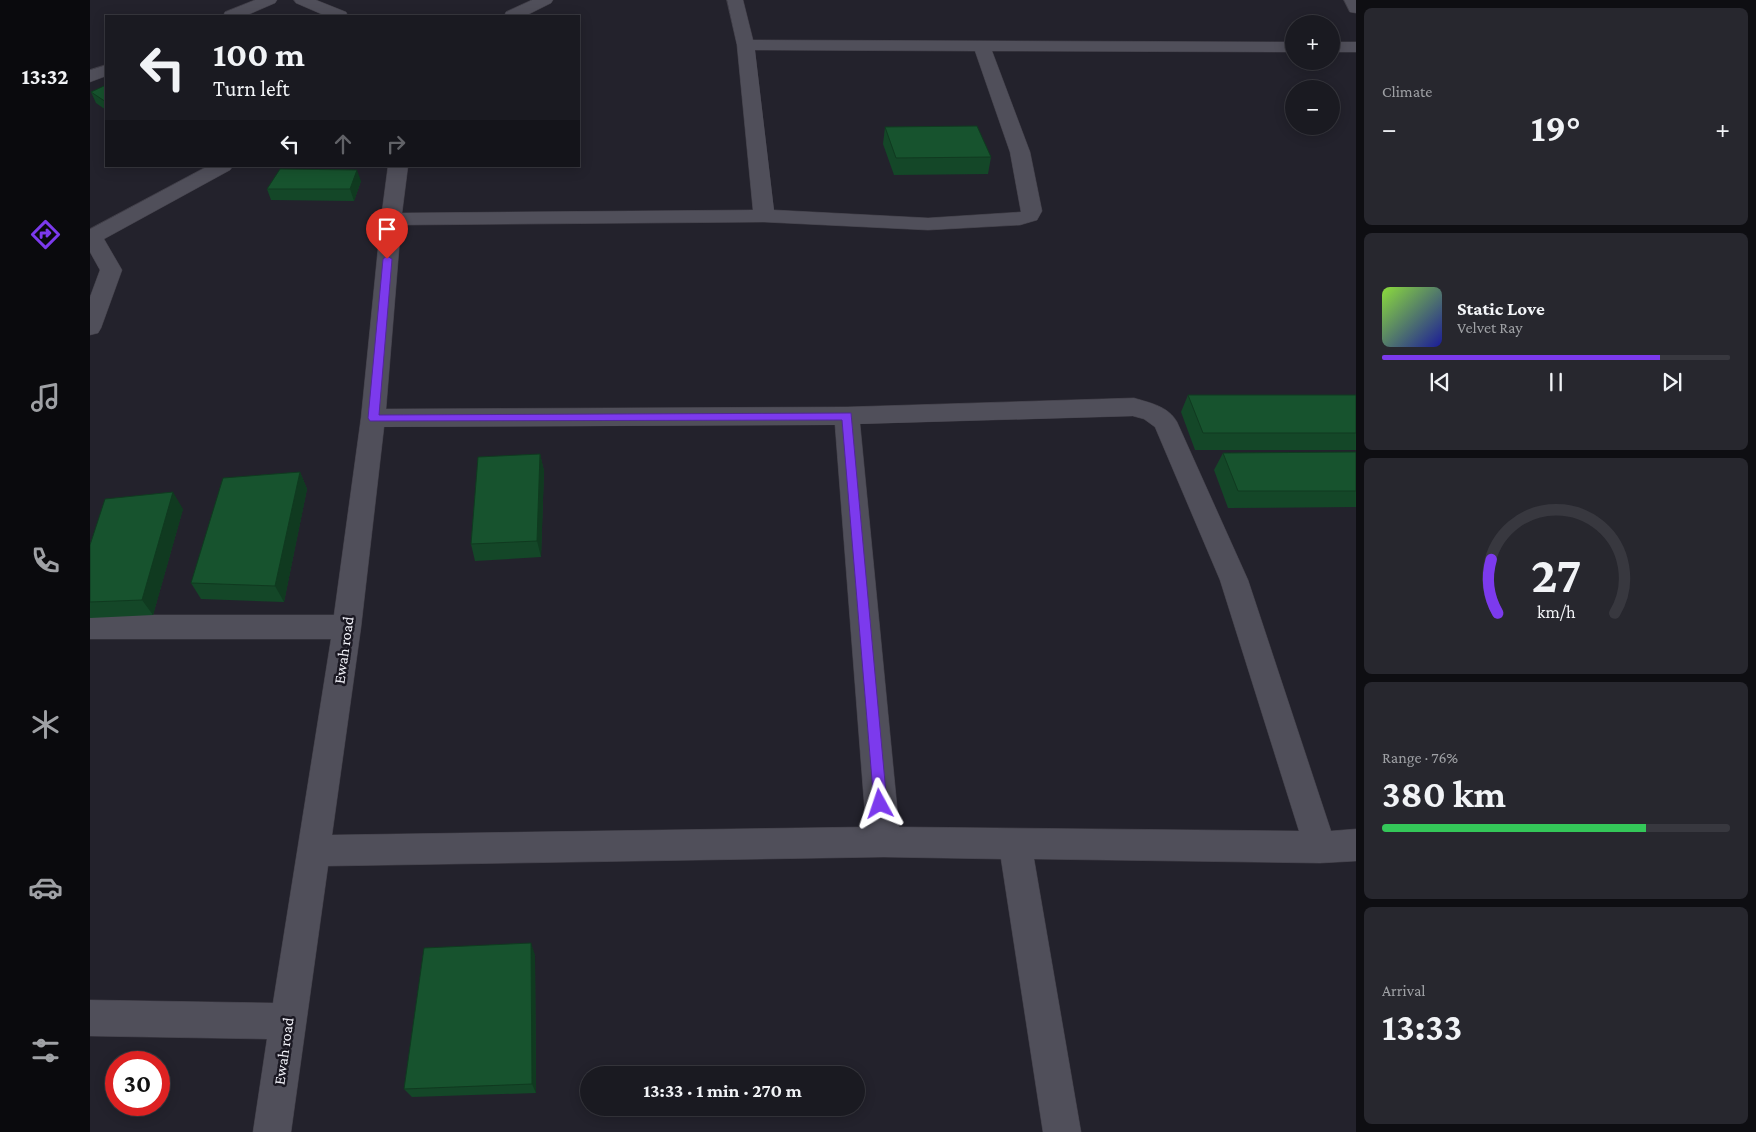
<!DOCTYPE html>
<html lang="en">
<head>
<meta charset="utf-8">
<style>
  :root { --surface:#1a1a21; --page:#27272e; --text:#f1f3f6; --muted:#9fa1a5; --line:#38383f; --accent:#7c3aed }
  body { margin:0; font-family:"Crimson Pro",serif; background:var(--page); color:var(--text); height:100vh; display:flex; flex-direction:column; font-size:19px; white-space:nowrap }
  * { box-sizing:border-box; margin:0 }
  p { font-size:16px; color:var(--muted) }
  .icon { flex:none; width:28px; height:28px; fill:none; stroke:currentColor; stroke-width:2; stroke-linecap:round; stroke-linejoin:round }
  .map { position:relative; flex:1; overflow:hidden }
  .sheet { display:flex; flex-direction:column; gap:8px; padding:8px; background:#0e0e12; width:400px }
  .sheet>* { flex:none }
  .top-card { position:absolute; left:15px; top:15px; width:475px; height:152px; border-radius:0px; box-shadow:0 2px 12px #0003,0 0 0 1px var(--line); background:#1a1a21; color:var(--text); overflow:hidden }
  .tools { position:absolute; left:1195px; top:15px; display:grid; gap:10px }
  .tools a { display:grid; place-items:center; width:55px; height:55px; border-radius:50%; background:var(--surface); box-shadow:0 2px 12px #0003,0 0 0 1px var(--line); font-size:25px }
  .speed { position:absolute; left:15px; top:1051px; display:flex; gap:10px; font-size:25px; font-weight:700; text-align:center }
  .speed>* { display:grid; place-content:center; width:65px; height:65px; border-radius:50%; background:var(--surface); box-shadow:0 2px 12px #0003,0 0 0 1px var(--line); line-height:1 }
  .speed .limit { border:8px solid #d22; background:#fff; color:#111 }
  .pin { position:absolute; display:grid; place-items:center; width:42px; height:42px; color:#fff; margin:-51px -21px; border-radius:50% 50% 50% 0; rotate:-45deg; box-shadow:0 0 5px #0007 }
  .pin .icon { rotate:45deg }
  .me { position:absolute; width:55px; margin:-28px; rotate:355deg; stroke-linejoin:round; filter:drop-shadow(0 0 4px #0008) }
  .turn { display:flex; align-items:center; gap:18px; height:105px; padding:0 25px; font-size:22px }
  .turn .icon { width:65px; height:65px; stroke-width:2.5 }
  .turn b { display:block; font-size:35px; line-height:42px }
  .lanes { display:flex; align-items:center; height:48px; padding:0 25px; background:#0003; justify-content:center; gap:25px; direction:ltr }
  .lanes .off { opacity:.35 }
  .big { font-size:38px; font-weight:700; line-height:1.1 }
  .sheet .card { flex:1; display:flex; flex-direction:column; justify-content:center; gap:8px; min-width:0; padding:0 18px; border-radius:8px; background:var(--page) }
  .sheet .dial { align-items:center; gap:0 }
  .dial svg { height:130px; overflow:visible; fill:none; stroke:var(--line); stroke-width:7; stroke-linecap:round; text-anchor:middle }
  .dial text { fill:var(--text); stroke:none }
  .song { display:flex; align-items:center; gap:15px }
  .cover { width:60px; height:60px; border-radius:8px; background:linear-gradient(135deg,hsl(90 70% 55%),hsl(240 70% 35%)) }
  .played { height:5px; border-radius:2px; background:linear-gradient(90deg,var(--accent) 80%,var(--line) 80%) }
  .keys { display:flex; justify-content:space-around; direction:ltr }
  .heat { display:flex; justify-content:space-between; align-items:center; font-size:28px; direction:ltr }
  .charge { height:8px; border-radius:4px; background:linear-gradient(90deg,#34c759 76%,var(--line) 0) }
  .trip { position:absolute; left:490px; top:1066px; width:285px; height:50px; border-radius:25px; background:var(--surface); box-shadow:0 2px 12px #0003,0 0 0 1px var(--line); font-weight:700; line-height:50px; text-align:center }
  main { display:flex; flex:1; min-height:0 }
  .dock { display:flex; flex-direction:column; width:90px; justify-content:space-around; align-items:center; background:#0a0a0d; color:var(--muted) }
  .dock .icon { width:35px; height:35px }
  .dock .active { color:var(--accent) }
  .dock b { font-size:22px; color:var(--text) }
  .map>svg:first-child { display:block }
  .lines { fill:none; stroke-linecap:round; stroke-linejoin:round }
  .minor-casing { stroke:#403e47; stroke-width:1 }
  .minor { fill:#504f5a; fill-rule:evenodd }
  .wall { fill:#144728 }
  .shaded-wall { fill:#103a20 }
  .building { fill:#17532e; stroke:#103a20 }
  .route { fill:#7c3aed; stroke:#51269a }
  .labels { text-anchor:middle; stroke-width:5; stroke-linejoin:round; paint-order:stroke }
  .street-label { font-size:16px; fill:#f3f3fa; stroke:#1a1822 }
</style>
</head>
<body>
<main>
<nav class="dock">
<b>13:32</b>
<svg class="icon active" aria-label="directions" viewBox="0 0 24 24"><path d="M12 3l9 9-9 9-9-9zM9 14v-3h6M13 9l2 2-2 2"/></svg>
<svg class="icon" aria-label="music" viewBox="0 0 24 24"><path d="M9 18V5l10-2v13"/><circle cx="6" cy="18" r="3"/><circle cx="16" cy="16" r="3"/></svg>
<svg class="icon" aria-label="phone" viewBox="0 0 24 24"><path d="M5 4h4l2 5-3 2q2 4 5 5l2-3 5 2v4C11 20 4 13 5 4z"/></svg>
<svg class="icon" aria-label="climate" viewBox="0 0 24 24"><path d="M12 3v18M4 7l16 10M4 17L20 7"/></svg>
<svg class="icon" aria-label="car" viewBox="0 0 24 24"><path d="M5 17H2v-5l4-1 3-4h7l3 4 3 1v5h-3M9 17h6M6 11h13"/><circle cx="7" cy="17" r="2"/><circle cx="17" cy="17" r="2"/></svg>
<svg class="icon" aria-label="filters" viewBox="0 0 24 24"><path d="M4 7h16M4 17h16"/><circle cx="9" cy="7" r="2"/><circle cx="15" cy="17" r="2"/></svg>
</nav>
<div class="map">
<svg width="1266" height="1132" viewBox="0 0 1266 1132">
  <rect width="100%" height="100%" fill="#23222c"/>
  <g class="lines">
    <defs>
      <path id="minor" d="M165,0H187L185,3L155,16H133L135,12Z
        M204,0H226L256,12L258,16H236L206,3Z
        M442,0H463L461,3L435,16H414L416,12Z
        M637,0H653L663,40L1204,42V52L902,51L940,152L952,211L947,220L930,225L838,230L674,222L311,225L296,409L757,407L1044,398C1060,403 1078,406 1087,422L1158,580L1241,831L1266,829V861L1230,863L944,859L991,1132H953L911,859L794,857L238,866L201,1132H163L177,1039L0,1036V1000L183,1003L241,639H0V615H244L271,418L291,219L298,166H318L312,213L663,210L647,45ZM665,50L885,51L920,152L931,212L838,218L684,210ZM1043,416L1054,419L1065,427L1130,580L1209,831L809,827L770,424ZM745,425L776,827L242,835L271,627L294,427Z
        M1254,0H1266V13L1260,12Z
        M1241,42H1266V52H1241Z
        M16,65V76L0,82V70Z
        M118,166H143L140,170L14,239L32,270L11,328L8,333L0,335V297L10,270L0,252V229Z"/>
    </defs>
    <use href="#minor" class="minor-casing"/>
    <use href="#minor" class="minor"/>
  </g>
  <path class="wall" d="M16,85V110L6,103L1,92Z
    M795,127L901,157L898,174L804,175L793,144Z
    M271,181L264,201L181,200L177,189Z
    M1098,395H1266V450H1105L1091,412Z
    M1266,452V507L1138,508L1124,470L1133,453Z
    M450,454L454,471L451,557L385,561L381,544Z
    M210,472L217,489L194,602L111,599L101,583Z
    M93,509L63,615L0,618V545Z
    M445,955L446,1093L322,1097L314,1089Z"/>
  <path class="shaded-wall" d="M267,170L271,181L264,201L260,189Z
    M450,454L454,471L451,557L447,541Z
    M210,472L217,489L194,602L185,586Z
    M83,492L93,509L63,615L52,600Z
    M441,943L445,955L446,1093L442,1084Z"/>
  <path class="building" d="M16,85V102L1,92Z
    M887,126L901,157L806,158L795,127Z
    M190,169L267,170L260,189H177Z
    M1098,395H1266V433H1113Z
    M1266,452V491H1148L1133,453Z
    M450,454L447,541L381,544L388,457Z
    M210,472L185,586L101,583L133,478Z
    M83,492L52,600L0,602V545L15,499Z
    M441,943L442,1084L314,1089L334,948Z"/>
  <path class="route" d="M297,256L302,259L289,415L761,413L797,804L795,808L790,810L786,808L784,804L752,420L280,421L278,418L293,259Z"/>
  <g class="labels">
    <g class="street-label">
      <text transform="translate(253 650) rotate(-82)" y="6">Ewah road</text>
      <text transform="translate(193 1051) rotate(-82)" y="6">Ewah road</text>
    </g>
  </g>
</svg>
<div class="tools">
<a>+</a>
<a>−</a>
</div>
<div class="speed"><div class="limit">30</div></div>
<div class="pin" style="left:297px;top:259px;background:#d93025"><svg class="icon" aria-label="arrive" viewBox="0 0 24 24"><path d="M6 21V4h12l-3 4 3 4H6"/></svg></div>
<svg class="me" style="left:790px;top:804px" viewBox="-20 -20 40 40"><path d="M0-17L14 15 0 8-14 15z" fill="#7c3aed" stroke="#fff" stroke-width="4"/></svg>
<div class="trip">13:33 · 1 min · 270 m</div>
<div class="top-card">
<div class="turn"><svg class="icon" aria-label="left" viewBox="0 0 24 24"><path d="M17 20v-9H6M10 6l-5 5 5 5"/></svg><div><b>100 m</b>Turn left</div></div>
<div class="lanes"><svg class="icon" aria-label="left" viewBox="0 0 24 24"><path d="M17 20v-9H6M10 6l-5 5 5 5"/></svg><svg class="icon off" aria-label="ahead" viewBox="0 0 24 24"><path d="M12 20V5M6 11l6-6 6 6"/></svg><svg class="icon off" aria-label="right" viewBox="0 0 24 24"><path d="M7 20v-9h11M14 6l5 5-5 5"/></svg></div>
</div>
</div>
<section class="sheet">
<div class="card"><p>Climate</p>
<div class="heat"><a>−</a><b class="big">19°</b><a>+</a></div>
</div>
<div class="card">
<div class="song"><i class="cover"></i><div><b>Static Love</b><p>Velvet Ray</p></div></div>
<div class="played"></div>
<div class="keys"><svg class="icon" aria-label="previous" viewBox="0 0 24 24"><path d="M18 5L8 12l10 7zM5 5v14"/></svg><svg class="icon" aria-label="pause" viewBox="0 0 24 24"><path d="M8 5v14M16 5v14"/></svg><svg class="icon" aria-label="next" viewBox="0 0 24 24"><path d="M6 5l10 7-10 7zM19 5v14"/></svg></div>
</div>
<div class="card dial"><svg viewBox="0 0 100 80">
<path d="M14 69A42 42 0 1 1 86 69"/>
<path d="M14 69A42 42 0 0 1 10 36" stroke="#7c3aed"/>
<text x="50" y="56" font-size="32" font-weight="700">27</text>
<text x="50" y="72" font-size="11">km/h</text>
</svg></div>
<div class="card"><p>Range · 76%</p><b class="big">380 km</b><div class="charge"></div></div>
<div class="card"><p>Arrival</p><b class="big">13:33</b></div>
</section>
</main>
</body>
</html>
